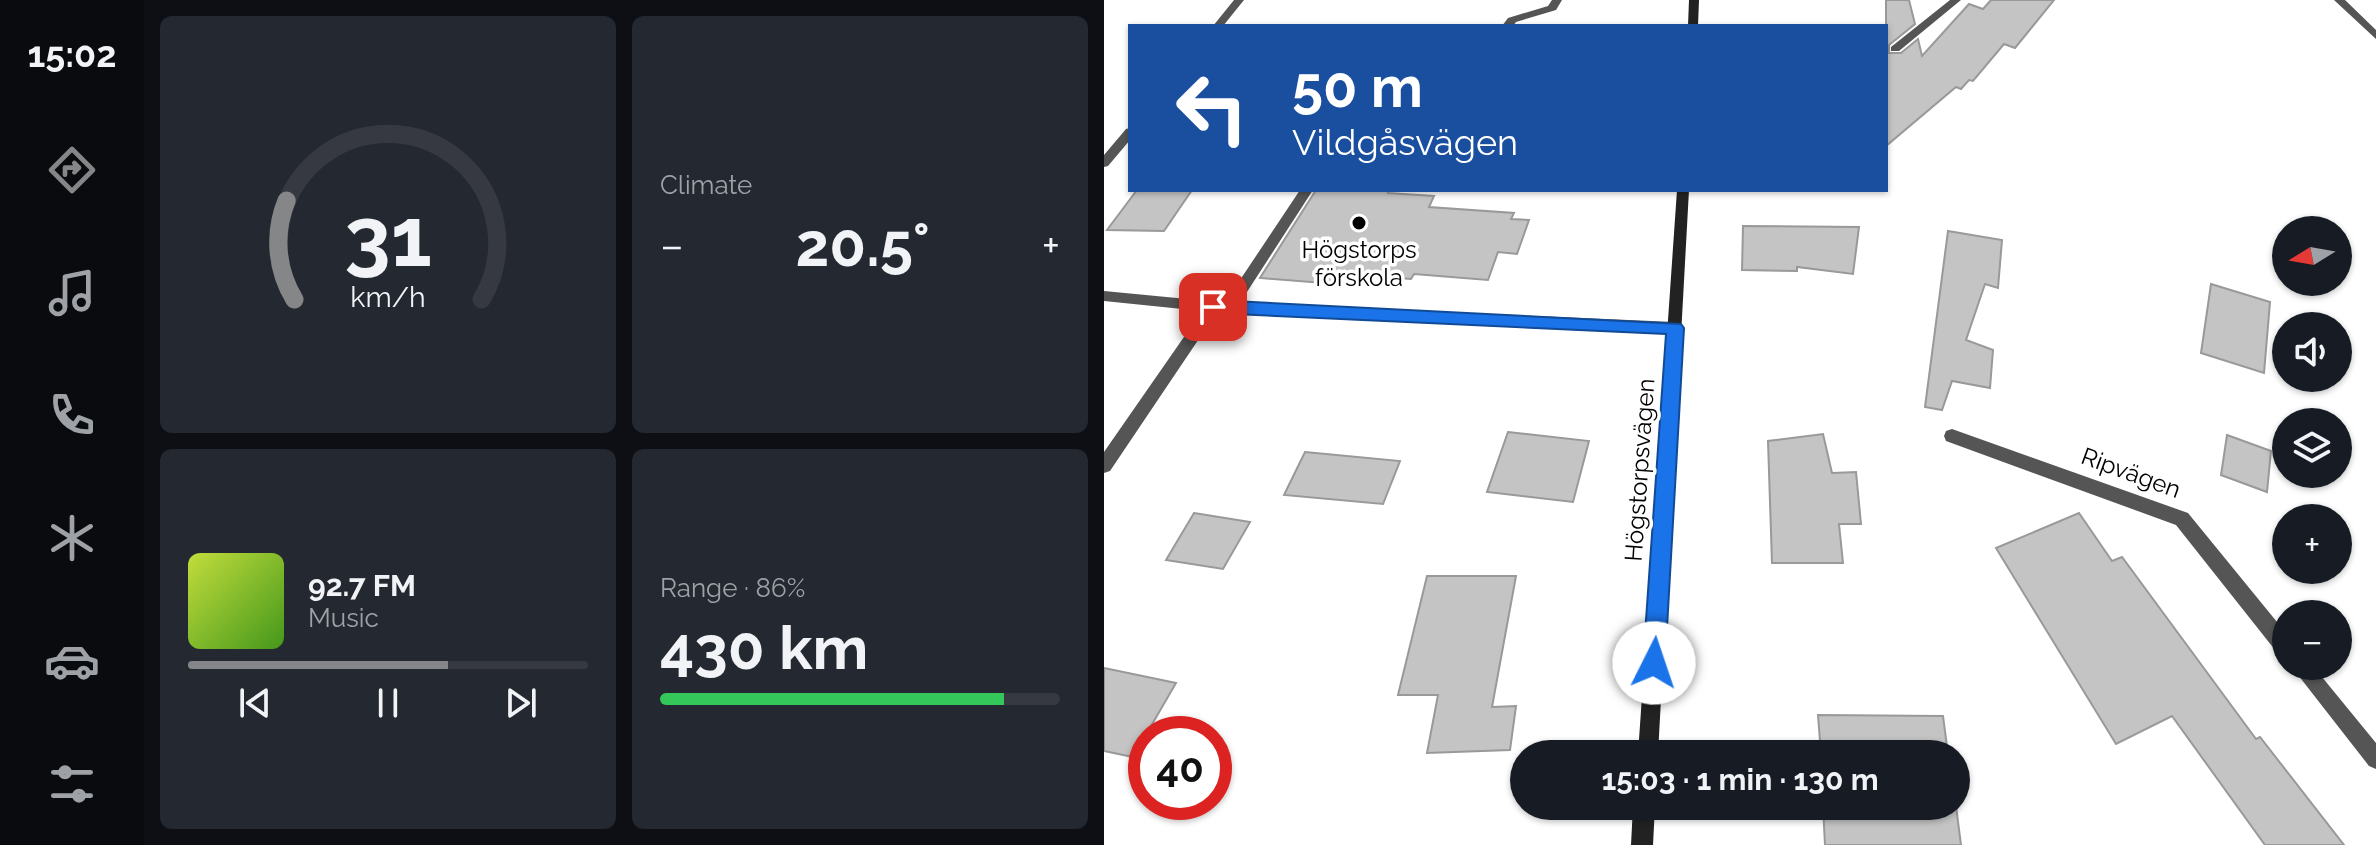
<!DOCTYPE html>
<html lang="en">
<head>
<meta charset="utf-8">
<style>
  :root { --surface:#171b24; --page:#242831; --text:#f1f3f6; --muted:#9ea1a6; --line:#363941; --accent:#858687 }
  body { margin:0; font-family:Raleway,sans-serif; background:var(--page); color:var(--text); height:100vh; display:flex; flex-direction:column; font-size:30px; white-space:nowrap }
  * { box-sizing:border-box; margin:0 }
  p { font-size:26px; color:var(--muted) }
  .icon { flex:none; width:44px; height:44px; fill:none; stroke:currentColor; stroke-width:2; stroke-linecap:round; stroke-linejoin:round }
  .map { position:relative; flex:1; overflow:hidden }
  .side { display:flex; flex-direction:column; gap:16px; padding:16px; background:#0d0f14; width:960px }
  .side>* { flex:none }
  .top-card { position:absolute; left:24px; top:24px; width:760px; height:168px; border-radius:0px; box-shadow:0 2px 6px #0004; background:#1a4fa0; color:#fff; overflow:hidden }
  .needle { width:52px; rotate:259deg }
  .fabs { position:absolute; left:1168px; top:216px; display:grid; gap:16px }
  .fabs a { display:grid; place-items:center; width:80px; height:80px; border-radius:50%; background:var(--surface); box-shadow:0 2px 6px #0004; font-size:40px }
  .speed { position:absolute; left:24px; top:716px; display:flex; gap:16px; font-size:40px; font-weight:700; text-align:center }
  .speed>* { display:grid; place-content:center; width:104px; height:104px; border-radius:50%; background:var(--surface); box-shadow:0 2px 6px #0004; line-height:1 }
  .speed .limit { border:12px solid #d22; background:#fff; color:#111 }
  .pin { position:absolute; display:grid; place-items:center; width:68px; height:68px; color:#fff; margin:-34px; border-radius:16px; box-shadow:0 4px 12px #0006 }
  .me { position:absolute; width:88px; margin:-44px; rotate:4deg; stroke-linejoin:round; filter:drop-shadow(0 0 6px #0008) }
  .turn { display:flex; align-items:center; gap:28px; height:168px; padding:0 32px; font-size:36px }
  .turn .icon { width:104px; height:104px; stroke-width:2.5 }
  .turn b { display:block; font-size:56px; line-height:68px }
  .big { font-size:60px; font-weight:700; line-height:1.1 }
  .side .tile { flex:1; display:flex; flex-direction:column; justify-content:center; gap:12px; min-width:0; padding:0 28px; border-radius:12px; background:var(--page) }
  .side .dial { align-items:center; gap:0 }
  .dial svg { height:208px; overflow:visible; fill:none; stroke:var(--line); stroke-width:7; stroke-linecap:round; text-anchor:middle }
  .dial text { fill:var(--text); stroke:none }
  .song { display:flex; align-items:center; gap:24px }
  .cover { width:96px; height:96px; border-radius:12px; background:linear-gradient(135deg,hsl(70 70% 55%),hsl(100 70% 35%)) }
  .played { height:8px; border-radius:4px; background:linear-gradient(90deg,var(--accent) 65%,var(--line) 65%) }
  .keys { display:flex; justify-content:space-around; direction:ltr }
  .heat { display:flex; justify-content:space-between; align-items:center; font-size:44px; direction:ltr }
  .charge { height:12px; border-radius:6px; background:linear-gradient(90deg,#34c759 86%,var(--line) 0) }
  .side .tiles { flex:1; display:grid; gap:16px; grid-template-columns:repeat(2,1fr) }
  .trip { position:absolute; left:406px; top:740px; width:460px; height:80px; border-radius:40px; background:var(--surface); box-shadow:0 2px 6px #0004; font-weight:700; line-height:80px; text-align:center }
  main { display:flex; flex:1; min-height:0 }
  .dock { display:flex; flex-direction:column; width:144px; justify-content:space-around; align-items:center; background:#090b0e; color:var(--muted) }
  .dock .icon { width:56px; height:56px }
  .dock .selected { color:var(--accent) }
  .dock b { font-size:36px; color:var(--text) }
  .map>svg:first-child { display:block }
  .building { fill:#c4c4c4; stroke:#999; stroke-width:2 }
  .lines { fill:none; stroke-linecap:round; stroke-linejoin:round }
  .lane { fill:#555; fill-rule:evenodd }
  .street { fill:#555; fill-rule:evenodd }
  .secondary { fill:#222; fill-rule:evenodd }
  .route { fill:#1a73e8; stroke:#114b97; stroke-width:2 }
  .poi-dot { fill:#000; stroke:#fff; stroke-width:3 }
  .labels { text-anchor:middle; stroke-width:7; stroke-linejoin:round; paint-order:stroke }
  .poi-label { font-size:24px; fill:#000; stroke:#fff }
  .street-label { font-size:24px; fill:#000; stroke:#fff }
</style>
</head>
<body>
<main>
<nav class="dock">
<b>15:02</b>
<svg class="icon selected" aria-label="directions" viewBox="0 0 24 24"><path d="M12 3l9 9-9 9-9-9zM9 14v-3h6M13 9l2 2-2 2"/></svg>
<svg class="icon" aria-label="music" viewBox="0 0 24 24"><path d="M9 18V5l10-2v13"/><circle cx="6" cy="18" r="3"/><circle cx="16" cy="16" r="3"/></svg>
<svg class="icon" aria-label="phone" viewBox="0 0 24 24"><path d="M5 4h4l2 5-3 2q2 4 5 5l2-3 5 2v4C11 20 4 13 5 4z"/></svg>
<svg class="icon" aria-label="climate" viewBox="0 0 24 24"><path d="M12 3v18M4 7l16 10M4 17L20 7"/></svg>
<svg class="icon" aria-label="car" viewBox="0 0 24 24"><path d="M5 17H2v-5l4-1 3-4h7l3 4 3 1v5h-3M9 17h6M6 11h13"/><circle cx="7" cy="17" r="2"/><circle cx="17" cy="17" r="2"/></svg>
<svg class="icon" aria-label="filters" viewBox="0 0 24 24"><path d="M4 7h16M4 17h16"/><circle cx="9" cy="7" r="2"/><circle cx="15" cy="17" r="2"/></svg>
</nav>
<section class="side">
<div class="tiles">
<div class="tile dial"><svg viewBox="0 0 100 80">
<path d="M14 69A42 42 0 1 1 86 69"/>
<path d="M14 69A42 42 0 0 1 11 31" stroke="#858687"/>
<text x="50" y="56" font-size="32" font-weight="700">31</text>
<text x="50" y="72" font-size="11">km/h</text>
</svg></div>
<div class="tile"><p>Climate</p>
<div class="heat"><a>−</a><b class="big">20.5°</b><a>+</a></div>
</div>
<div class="tile">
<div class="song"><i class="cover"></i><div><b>92.7 FM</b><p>Music</p></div></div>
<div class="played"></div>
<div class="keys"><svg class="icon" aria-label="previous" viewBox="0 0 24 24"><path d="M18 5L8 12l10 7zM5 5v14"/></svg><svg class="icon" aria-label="pause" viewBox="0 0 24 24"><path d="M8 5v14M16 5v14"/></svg><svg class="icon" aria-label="next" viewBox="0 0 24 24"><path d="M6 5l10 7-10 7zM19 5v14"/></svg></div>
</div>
<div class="tile"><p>Range · 86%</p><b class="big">430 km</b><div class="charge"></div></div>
</div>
</section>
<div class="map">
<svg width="1272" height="845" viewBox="0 0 1272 845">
  <rect width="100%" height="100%" fill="#fff"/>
  <path class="building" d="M782,0H805L811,24L785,45V53H797L814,39L818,56L865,4L879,9L887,0H950L911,48L900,44L869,81L865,80L857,89L852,87L782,146Z
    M33,190H88L60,231L3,230Z
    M212,190H285L284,193L330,196L325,207L410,213L407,219L425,220L413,254L394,252L384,280L310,274L307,279L238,274L232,284L156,278Z
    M639,226L755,227L749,274L693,267V271L638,270Z
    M844,231L898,240L894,288L881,284L862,340L889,350L886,388L848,381L838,410L821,407Z
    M1107,284L1166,302L1160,373L1097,353Z
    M404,432L485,441L469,502L383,492Z
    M719,434L728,473L752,472L757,524H735L739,563H668L664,441Z
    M1123,435L1167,451L1163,492L1117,475Z
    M201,452L296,461L279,504L180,495Z
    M90,513L146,522L119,569L62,560Z
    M975,513L1008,561L1018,557L1152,739L1156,737L1240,845H1161L1068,716L1012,744L892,548Z
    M323,576H412L388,707L412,706L406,750L323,753L334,695H294Z
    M0,668L72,683L29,757L0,751Z
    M714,715L839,716L844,754H717Z
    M719,806H852L857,845H721Z"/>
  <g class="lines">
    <path class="lane" d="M448,0H458L452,10L412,22L409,26H398L404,18L444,6Z
      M196,190H209L130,312H120L118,308L120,304Z"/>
    <path class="street" d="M130,0H140L119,26H109Z
      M846,0H857L795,51H787V47Z
      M1230,0H1241L1272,30V39Z
      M26,128V140L4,166L0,167V155L22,129Z
      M0,291L125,303L571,322L578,328L571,334L113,312L6,471L0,473V452L98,311L0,301Z
      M848,429L1084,513L1182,633V658L1175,655L1072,525L842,441L840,436L842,431Z
      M1187,666H1209L1272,743V769L1265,766Z"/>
    <path class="secondary" d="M585,0H595L594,26H584Z
      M573,190H585L554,754H534Z
      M529,806H551L549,845H527Z"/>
  </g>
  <path class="route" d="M109,300L577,324L580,328L561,663L557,671L550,674L542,671L539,663L562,334L109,313L101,307Z"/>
  <circle class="poi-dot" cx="255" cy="223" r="8"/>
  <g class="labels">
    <g class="poi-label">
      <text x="255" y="258">Högstorps<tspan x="255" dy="28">förskola</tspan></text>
    </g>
    <g class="street-label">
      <text transform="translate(536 470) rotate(-86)" y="8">Högstorpsvägen</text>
      <text transform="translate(1027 473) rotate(20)" y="8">Ripvägen</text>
    </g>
  </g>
</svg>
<div class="fabs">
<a><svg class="needle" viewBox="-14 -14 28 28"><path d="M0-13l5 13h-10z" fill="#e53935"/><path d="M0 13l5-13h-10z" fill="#9ea1a6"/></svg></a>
<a><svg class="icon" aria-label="sound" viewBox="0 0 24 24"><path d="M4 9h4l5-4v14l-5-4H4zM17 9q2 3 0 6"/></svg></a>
<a><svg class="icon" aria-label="layers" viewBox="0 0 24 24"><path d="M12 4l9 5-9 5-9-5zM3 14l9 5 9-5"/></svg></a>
<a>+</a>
<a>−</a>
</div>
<div class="speed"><div class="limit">40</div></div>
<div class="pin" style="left:109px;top:307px;background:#d93025"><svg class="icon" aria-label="arrive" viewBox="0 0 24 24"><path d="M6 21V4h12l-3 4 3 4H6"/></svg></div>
<svg class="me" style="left:550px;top:663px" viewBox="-20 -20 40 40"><circle r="19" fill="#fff"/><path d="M0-13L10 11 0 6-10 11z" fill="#1a73e8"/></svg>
<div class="trip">15:03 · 1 min · 130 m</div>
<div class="top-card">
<div class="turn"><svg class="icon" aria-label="left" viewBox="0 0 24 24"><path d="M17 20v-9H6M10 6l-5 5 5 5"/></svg><div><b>50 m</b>Vildgåsvägen</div></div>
</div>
</div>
</main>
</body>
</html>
